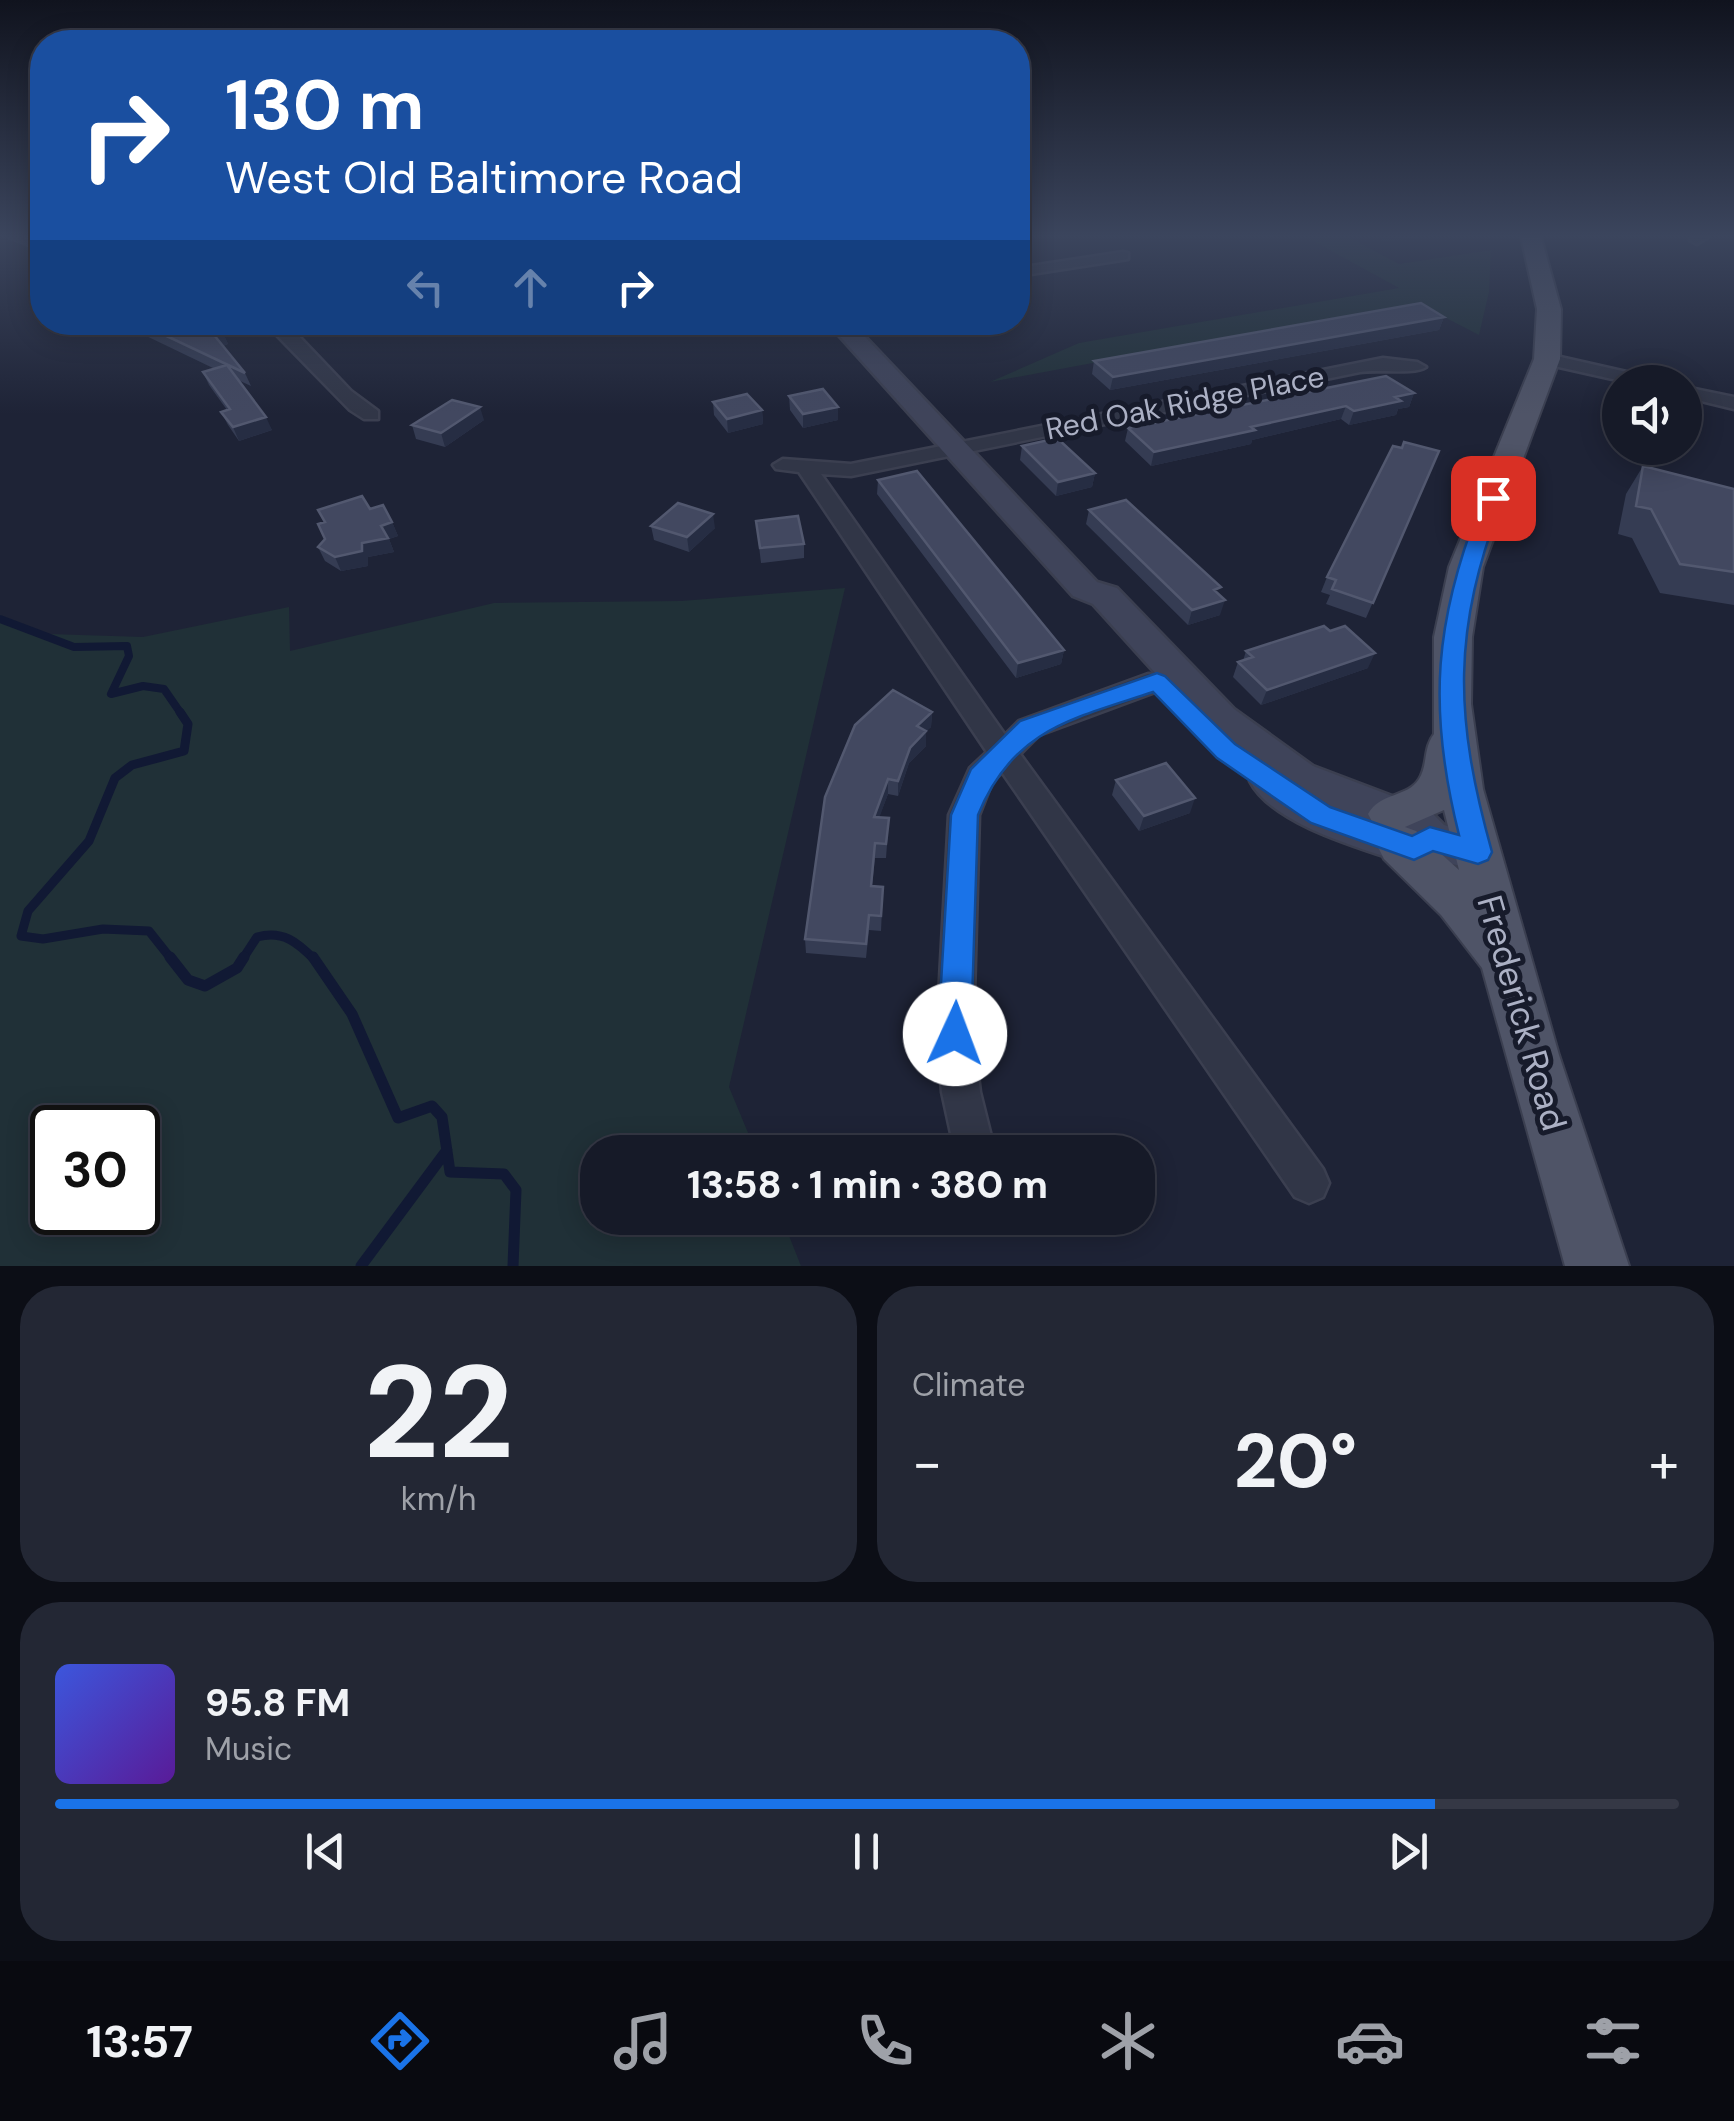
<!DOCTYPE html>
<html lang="en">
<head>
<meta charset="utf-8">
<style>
  :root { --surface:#161a28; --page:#232734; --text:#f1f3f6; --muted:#9ea1a8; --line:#353845; --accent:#1a73e8 }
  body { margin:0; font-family:"DM Sans",sans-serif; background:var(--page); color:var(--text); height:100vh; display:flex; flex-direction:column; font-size:38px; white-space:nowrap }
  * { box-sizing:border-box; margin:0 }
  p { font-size:32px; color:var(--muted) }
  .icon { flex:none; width:55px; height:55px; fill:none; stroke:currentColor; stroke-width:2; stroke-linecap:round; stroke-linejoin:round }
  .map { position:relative; height:1266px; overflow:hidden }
  .details { display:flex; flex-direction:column; gap:20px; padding:20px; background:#0c0e16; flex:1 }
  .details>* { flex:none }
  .top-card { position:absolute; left:30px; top:30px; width:1000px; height:305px; border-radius:40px; box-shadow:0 5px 25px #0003,0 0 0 2px var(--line); background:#1a4fa0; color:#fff; overflow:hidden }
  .controls { position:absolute; left:1602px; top:365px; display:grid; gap:20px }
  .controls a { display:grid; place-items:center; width:100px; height:100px; border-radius:50%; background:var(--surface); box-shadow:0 5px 25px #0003,0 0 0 2px var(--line); font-size:50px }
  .speed { position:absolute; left:30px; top:1105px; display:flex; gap:20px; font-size:50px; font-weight:700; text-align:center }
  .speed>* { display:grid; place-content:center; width:130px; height:130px; border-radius:50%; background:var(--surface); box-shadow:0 5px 25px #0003,0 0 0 2px var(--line); line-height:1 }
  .speed .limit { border:5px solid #111; border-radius:15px; background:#fff; color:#111 }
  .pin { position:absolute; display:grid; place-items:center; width:85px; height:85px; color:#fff; margin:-42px; border-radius:20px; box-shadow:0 5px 15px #0006 }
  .me { position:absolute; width:110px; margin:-55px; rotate:2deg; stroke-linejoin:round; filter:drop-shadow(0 0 8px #0008) }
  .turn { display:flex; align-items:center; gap:35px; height:210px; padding:0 30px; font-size:45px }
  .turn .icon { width:130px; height:130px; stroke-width:2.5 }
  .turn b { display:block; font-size:70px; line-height:85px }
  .lanes { display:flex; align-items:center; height:95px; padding:0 30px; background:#0003; justify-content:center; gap:50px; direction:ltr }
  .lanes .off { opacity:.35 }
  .big { font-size:75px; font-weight:800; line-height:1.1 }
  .details .tile { flex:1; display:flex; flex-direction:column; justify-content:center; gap:15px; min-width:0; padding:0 35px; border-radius:40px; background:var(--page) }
  .details .dial { align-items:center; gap:0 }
  .dial b { font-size:130px; line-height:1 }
  .song { display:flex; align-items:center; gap:30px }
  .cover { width:120px; height:120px; border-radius:15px; background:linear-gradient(135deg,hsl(230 70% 55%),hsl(270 70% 35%)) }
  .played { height:10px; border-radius:5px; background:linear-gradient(90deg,var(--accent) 85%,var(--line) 85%) }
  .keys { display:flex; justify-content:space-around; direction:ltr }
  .heat { display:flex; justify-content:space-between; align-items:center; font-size:55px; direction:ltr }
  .details .tiles { flex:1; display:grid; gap:20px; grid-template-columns:1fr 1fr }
  .tile:last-child { grid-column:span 2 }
  .trip { position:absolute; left:580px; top:1135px; width:575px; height:100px; border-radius:40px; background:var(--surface); box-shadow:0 5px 25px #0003,0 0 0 2px var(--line); font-weight:800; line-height:100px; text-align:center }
  .tabs { display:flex; height:160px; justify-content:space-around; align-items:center; background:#090a10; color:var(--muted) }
  .tabs .icon { width:70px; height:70px }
  .tabs .active { color:var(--accent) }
  .tabs b { font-size:45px; color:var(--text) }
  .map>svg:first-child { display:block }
  .green { fill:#203037; fill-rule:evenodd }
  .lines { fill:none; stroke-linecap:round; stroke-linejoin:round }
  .stream-far2 { stroke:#111934; stroke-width:8 }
  .stream-far1 { stroke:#111934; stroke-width:9 }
  .stream { stroke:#111934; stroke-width:11 }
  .street-casing { stroke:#3b3f50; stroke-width:5 }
  .secondary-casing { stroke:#3b3f50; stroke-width:5 }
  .primary-casing { stroke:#3b3f50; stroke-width:4 }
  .street { fill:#313647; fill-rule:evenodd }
  .secondary { fill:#3f445a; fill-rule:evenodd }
  .primary { fill:#4f5467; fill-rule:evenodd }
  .wall { fill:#353c53 }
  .shaded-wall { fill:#262d43 }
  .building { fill:#424860; stroke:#52586f; stroke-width:2.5 }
  .route { fill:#1a73e8; stroke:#114b97; stroke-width:2.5 }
  .labels { text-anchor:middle; stroke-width:10; stroke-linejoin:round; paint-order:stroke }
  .far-street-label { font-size:30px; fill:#abb0c4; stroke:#171b2b }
  .street-label { font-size:35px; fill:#abb0c4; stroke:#171b2b }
</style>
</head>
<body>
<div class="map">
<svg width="1734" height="1266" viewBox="0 0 1734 1266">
  <rect width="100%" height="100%" fill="#1e2336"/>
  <path class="green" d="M1306,237H1349L1399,264L1491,250L1489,292L1479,335L1417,303L990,382L1079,343L1399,288Z
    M845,588L729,1087L756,1152H598V1218H782L801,1266H0V615L49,634L143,637L289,607L290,651L494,603L681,601ZM52,1128H138V1212H52Z"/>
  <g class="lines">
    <path class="stream-far2" d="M0,619L74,647L127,646L129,656L111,694L143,686L164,689L182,715"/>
    <path class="stream-far1" d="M172,960L149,931L103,929L43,939L21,936L28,911L89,841L115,778L132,765L184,751L188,724L180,712
      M242,960L257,937C283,930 297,942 315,960"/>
    <path class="stream" d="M170,957L188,980L205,986L237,968L244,957
      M313,957L352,1014L398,1118L432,1106L442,1117L450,1172L504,1174L516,1190L513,1266
      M361,1266L447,1150"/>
    <defs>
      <path id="street" d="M1692,237H1708L1697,244L1690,240Z
        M1123,252L1128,253V259L1018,276V268Z
        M264,322H283L292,329L351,391L378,411V419H364L350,410Z
        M1547,354L1653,378L1656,382H1626L1541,363L1538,359Z
        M1383,358L1417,362L1426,367C1414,375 1378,369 1360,372L851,476L821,474L1005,735L1019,721L1148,674H1166L1170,681L1166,688L1039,735L1020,754L1323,1169L1329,1183L1323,1197L1309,1203L1295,1197L1002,772L992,782L979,815L973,1033L980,1092L995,1152H955L942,1092L937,1033L949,815L970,768L987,752L799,472L776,469L773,465L783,459L851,464Z
        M1685,387L1734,397V409L1685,397Z"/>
      <path id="secondary" d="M827,322H851L1097,582L1117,588L1234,709L1313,766L1429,810L1444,825L1493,839L1500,852L1493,865C1461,876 1452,853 1414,866C1368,850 1273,826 1250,781L1259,769L1206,729L1093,604L1073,596Z"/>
      <path id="primary" d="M1521,237H1541L1561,309L1560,359L1483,567L1472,637L1471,704L1483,789L1559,1055L1629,1266H1565L1482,968L1441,915L1384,859L1377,845L1386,831L1375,827L1368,814C1380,792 1407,798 1419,779C1428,765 1423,748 1434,734V637L1449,567L1534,359L1537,309ZM1444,810L1459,870L1416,831L1405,827Z"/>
    </defs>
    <use href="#street" class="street-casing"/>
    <use href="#secondary" class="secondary-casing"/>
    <use href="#primary" class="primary-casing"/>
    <use href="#street" class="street"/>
    <use href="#secondary" class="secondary"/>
    <use href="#primary" class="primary"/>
  </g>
  <path class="wall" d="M6,237H42V253L8,239Z
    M1444,317L1439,330L1110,390L1092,374L1094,361Z
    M124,322H208L222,331L228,344L223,346L245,373L251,386L238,380L272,430L239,441L228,425L221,412L227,410L209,385L203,372L215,369L138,332Z
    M436,322H487L452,333Z
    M1414,393L1409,407L1398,409L1396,415L1349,425L1341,419L1252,440L1251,444L1151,466L1125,441L1128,428Z
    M789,396L838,420L803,428L790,410Z
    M713,402L762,410L763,424L728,433L714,415Z
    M484,420L445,447L416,439L412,425Z
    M1022,446L1095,473L1092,487L1056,496L1020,460Z
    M1402,448L1439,451L1366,618L1326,604L1330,595L1321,592L1327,577Z
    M1643,466L1734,489V605L1660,593L1632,538L1618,534L1626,494Z
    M878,480L1064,650L1061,664L1016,678L877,494Z
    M370,509L392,522L398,536L389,539L394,552L368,557V566L341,571L325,561L318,547Z
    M1089,510L1219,595L1220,615L1188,625L1086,524Z
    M756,521L804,544V558L761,563Z
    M651,526L715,528L689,552L654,540Z
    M1246,651L1368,668L1261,705L1233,677L1238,662L1243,661Z
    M932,712L931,727L926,731V746L909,763L898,796L888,794L879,817L889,818L886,858H875L872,886L883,887L881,931L869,930L866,958L806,953L805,939L825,797Z
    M1116,780L1190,813L1139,831L1112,795Z"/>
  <path class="shaded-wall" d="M1383,237H1419L1382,242Z
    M1444,317L1439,330L1110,390L1113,377Z
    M449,322H487L452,333Z
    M222,331L228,344L219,347L214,335Z
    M1414,393L1409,407L1398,409L1396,415L1349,425L1354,411L1395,397Z
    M1346,406L1341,419L1252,440L1251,444L1151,466L1154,452L1251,427Z
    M480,407L484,420L445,447L441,433Z
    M838,407V420L803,428V414Z
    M762,410L763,424L728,433L727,419Z
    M266,417L272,430L239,441L233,427Z
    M1095,473L1092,487L1056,496L1058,482Z
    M713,514L715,528L689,552L687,537Z
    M392,522L398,536L389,539L394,552L368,557V566L341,571L335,557L362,543L381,526Z
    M1225,600L1220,615L1188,625L1192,610Z
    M1064,650L1061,664L1016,678L1018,663Z
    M1375,653L1368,668L1261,705L1267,690Z
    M932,712L931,727L917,741L926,731V746L909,763L898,796V781L917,726Z
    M888,779V794L874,832V817Z
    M1195,798L1190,813L1139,831L1144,816Z"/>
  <path class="building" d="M24,237H42V244Z
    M1421,303L1444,317L1113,377L1094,361Z
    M137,322H203L222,331L214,335L245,373Z
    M227,365L266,417L233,427L221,412L230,409L203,372Z
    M1386,376L1414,393L1395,397L1401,401L1354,411L1346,406L1251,427L1255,430L1154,452L1128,428Z
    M823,389L838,407L803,414L789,396Z
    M747,394L762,410L727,419L713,402Z
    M452,400L480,407L441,433L412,425Z
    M1057,438L1095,473L1058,482L1022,446Z
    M1404,442L1439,451L1373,603L1332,589L1336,580L1327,577L1393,446L1402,448Z
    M1643,466L1734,489V572L1680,564L1651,509L1636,506Z
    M917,471L1064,650L1018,663L878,480Z
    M362,496L370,509L383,505L392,522L381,526L388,538L362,543V551L335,557L318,547L325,539L318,524L325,522L318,510Z
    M1126,500L1221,587L1214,590L1225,600L1192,610L1089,510Z
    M678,503L713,514L687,537L651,526Z
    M798,516L804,544L760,548L756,521Z
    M1324,626L1330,631L1345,626L1375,653L1267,690L1238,662L1253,657L1246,651Z
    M893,690L932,712L917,726L926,731L910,748L898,781L888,779L874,817L889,818L886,844L875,843L871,886L883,887L881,916L869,915L866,944L805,939L825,797L855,725Z
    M1166,763L1195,798L1144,816L1116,780Z"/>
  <linearGradient id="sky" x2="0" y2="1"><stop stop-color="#10131e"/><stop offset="0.57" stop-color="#3b455d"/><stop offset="1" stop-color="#3b455d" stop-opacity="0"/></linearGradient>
  <rect width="1734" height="414" fill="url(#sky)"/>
  <path class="route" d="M1493,492L1503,498C1452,630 1454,716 1492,852L1488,860L1478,864L1433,851L1414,860L1311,823L1217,758L1153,692C1072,719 1013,729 978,815L971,1034L966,1045L955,1050L943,1045L938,1034L951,815L971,769L1020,721L1157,673L1165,676L1235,744L1330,807L1412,836L1430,827L1459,835C1427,708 1434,619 1483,498Z"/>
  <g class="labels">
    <g class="far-street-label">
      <text transform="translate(1185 403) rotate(-11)" y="10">Red Oak Ridge Place</text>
    </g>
    <g class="street-label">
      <text transform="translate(1522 1013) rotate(74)" y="12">Frederick Road</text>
    </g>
  </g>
</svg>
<div class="controls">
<a><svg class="icon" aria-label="sound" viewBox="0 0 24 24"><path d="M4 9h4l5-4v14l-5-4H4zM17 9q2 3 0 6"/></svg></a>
</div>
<div class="speed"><div class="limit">30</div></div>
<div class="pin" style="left:1493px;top:498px;background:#d93025"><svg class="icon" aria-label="arrive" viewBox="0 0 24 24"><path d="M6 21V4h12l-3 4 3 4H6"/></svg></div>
<svg class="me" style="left:955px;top:1034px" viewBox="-20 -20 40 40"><circle r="19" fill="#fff"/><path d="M0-13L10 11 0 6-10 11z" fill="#1a73e8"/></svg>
<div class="trip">13:58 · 1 min · 380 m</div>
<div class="top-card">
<div class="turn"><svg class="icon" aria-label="right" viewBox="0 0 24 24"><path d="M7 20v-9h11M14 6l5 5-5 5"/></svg><div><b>130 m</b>West Old Baltimore Road</div></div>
<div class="lanes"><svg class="icon off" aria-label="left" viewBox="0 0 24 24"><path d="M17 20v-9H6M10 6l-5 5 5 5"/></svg><svg class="icon off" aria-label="ahead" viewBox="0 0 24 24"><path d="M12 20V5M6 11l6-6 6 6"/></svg><svg class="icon" aria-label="right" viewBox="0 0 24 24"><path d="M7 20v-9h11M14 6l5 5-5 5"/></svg></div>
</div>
</div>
<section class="details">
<div class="tiles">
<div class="tile dial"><b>22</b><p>km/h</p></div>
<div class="tile"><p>Climate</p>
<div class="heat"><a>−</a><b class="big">20°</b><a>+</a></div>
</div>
<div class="tile">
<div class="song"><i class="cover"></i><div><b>95.8 FM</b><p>Music</p></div></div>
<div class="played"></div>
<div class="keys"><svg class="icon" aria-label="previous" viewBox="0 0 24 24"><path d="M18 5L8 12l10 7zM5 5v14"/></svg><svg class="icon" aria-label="pause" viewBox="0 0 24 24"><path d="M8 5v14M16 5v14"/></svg><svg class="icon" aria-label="next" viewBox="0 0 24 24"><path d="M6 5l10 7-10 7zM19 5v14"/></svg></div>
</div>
</div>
</section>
<nav class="tabs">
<b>13:57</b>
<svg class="icon active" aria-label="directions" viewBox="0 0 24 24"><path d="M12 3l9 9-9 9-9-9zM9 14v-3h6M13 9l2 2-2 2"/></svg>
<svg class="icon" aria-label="music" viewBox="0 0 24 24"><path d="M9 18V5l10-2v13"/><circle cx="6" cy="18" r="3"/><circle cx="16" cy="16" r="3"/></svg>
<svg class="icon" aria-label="phone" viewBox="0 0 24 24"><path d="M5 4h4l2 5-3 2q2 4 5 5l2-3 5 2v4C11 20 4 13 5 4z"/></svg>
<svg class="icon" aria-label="climate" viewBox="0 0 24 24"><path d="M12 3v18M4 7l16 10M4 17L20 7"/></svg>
<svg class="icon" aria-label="car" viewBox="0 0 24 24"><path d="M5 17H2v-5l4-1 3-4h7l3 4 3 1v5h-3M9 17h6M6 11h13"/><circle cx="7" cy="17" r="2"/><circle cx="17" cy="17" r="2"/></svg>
<svg class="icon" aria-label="filters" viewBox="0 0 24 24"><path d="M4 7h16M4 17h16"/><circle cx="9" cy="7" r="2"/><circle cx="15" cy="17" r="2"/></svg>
</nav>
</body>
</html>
